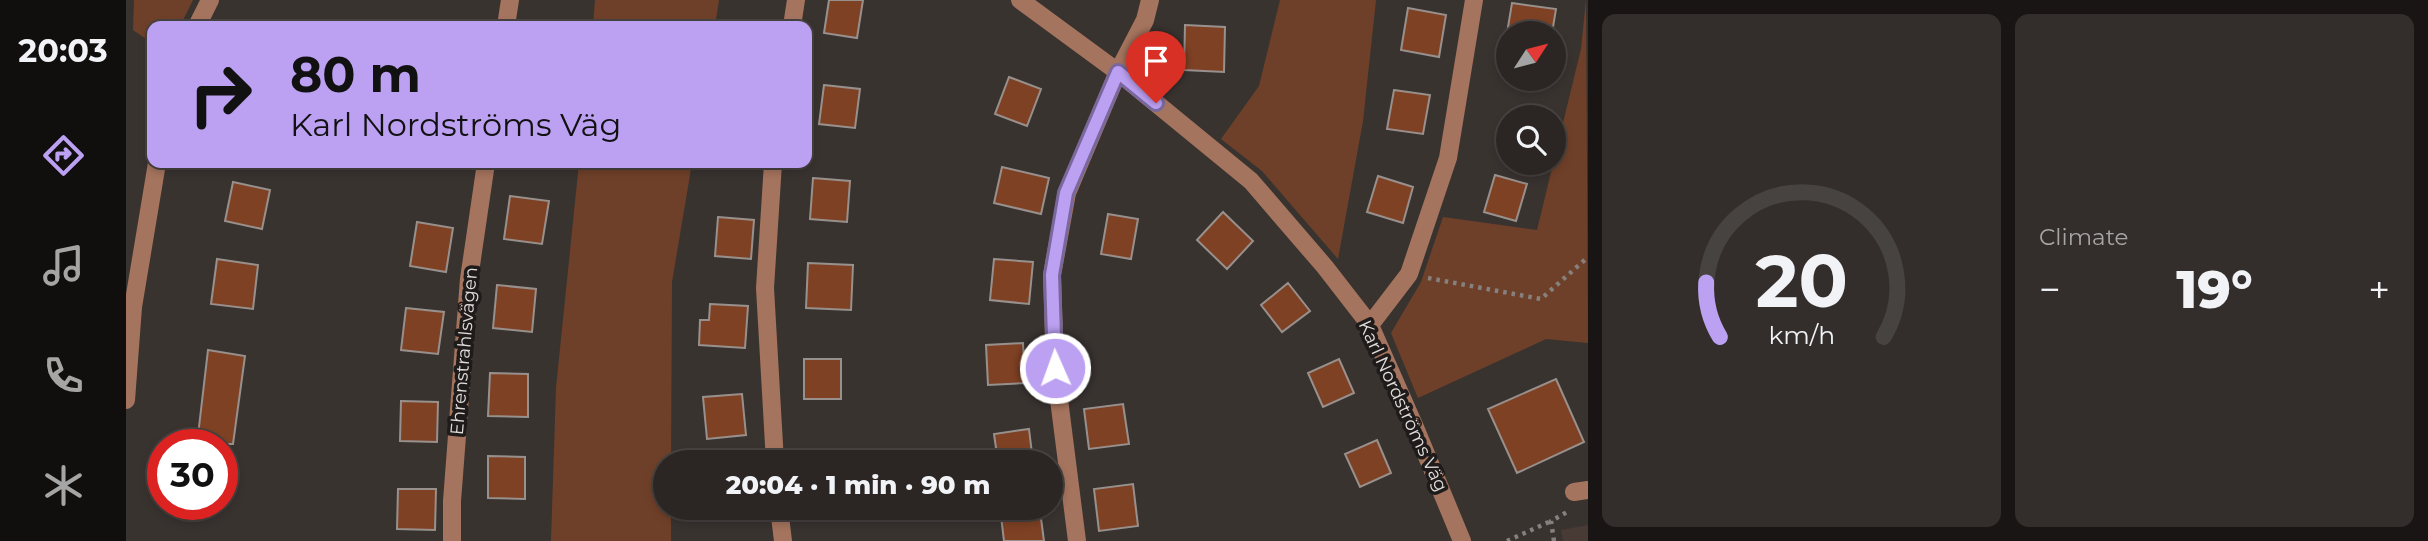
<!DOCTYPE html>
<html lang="en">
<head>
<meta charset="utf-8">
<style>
  :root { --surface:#2b2624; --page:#332e2c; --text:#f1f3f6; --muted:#a6a5a6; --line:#474341; --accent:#bca0f2 }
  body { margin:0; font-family:Montserrat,sans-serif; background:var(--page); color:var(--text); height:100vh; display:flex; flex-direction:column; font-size:26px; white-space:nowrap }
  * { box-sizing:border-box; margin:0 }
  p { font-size:23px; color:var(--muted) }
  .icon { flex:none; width:38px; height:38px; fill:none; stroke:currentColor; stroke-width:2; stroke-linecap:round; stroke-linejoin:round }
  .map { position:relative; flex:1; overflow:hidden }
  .panel { display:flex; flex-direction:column; gap:14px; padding:14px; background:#181514; width:840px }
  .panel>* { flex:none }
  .banner { position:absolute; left:21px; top:21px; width:665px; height:147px; border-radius:14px; box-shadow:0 4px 10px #0003,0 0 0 2px var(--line); background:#bca0f2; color:#111; overflow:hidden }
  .needle { width:46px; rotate:54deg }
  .controls { position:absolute; left:1370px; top:21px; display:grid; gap:14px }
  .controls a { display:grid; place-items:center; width:70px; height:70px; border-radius:50%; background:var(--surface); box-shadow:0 4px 10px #0003,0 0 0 2px var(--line); font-size:35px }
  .speed { position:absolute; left:21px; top:429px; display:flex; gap:14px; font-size:35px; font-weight:700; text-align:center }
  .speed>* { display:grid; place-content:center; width:91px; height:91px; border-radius:50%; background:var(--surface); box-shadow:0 4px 10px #0003,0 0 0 2px var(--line); line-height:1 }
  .speed .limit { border:10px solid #d22; background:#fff; color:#111 }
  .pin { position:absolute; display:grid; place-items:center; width:60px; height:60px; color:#fff; margin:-72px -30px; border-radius:50% 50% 50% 0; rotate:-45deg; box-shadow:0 0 7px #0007 }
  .pin .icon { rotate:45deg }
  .me { position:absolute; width:77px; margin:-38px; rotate:358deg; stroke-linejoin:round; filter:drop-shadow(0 0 5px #0008) }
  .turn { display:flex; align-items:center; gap:24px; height:147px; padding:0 28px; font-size:32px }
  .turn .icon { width:91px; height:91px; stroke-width:2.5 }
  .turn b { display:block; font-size:49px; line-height:60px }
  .big { font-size:52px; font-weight:800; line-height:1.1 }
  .panel .card { flex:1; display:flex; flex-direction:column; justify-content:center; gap:10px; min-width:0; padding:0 24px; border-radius:14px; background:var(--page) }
  .panel .dial { align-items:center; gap:0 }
  .dial svg { height:182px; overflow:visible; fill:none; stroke:var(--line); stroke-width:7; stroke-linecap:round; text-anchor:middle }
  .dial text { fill:var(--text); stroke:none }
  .heat { display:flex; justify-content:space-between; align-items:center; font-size:38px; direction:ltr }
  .panel .tiles { flex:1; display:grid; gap:14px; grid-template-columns:repeat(2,1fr) }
  .trip { position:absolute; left:527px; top:450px; width:410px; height:70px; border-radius:35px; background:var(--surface); box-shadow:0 4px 10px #0003,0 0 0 2px var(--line); font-weight:800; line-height:70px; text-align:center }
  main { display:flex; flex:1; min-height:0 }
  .tab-bar { display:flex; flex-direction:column; width:126px; justify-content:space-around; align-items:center; background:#110f0e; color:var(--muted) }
  .tab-bar .icon { width:49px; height:49px }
  .tab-bar .on { color:var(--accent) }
  .tab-bar b { font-size:32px; color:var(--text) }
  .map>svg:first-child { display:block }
  .built { fill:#483b35 }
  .green { fill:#6f4029 }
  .building { fill:#7f4124; stroke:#98908c; stroke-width:2 }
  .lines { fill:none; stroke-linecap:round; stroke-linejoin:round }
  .path { stroke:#86817e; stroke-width:4.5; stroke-dasharray:3.5 5; stroke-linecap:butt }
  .minor { stroke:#a5745e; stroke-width:18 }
  .route-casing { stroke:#7a689d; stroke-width:18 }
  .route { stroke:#bca0f2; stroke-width:12 }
  .labels { text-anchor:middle; stroke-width:7; stroke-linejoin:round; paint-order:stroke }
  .street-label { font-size:18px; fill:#e1dddb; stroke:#1e1b1a }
</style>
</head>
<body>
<main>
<nav class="tab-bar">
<b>20:03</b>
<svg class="icon on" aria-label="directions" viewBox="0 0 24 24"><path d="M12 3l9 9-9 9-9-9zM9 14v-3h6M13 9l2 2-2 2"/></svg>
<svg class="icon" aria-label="music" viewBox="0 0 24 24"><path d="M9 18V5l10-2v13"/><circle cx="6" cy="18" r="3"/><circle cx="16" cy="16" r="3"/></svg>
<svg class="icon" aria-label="phone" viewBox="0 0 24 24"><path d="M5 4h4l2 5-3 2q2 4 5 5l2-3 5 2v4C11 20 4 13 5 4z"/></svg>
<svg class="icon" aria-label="climate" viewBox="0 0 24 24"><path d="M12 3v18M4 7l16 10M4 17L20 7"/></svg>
</nav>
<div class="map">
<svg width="1462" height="541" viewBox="0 0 1462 541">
  <rect width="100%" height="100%" fill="#393330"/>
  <path class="built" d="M1462,525V541H1437L1435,530Z"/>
  <path class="green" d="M8,0H67L54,26H26V43L7,30Z
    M469,0H593L589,26H467Z
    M1154,0H1250L1237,121L1212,259L1136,171L1095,139L1133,86Z
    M1460,0L1462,343L1420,339L1292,398L1265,333L1295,282L1317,217L1411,230L1455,49Z
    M453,163H566L546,282L545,462H539V508H545V541H425L430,388Z"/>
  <path class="building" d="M703,0H737L731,38L698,33Z
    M1386,3L1430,9L1426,33H1381Z
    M1282,8L1320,15L1313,57L1275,50Z
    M1059,25L1099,27L1098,72L1058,70Z
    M883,77L915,89L901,126L869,114Z
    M698,85L734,89L729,128L693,124Z
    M1268,90L1304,95L1297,134L1261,129Z
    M876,167L923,178L915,214L868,203Z
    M1369,175L1401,184L1390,221L1358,212Z
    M1252,176L1287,187L1277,223L1241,212Z
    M687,178L724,181L721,222L684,219Z
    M107,182L144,190L136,229L99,221Z
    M384,196L423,201L416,244L378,239Z
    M1097,212L1127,241L1101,269L1071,240Z
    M982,214L1012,219L1005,259L975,254Z
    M592,217L628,220L625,259L589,256Z
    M291,222L327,228L320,272L284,266Z
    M91,259L132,265L127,309L85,304Z
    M868,259L907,262L903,304L864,300Z
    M682,263L727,265L725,310L680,308Z
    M1162,283L1184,311L1156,332L1135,305Z
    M371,285L410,289L406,332L367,328Z
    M584,304L622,306L619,348L573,345L574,320H583Z
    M280,308L318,312L312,354L275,350Z
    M897,343L899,383L862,385L860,345Z
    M82,350L119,356L107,444H71Z
    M678,359H715V399H678Z
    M1213,359L1228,393L1197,407L1182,373Z
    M364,373L402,374V417L362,416Z
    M1430,379L1458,442L1391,473L1362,409Z
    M616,394L620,435L581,439L577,397Z
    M275,401L312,402L311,442L274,441Z
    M997,404L1003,444L963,449L958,409Z
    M903,429L907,462H872L868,434Z
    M1251,440L1265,473L1234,487L1219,454Z
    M362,456L399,457V499L362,498Z
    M1007,484L1012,526L973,531L968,489Z
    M272,489H310L309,530L271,529Z
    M914,511L918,541H878L875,516Z"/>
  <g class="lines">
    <path class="path" d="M1302,278L1415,299L1462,257
      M1381,541L1425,521
      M1428,541L1425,521L1443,511"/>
    <path class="minor" d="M894,0L992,72L1125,181L1199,267L1244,325L1288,425L1336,541
      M71,26L84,0
      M380,26L384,0
      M666,26L670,0
      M647,163L639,288L649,462
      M1244,325L1283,274L1322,158L1348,0
      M0,400L7,307L31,163
      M1448,492L1462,490
      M653,508L657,541
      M326,541V501L343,279L360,163
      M951,541L929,368L926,275L941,193L992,72L1019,20L1024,0"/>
  </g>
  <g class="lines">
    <defs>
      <path id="route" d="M929,368L926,275L940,193L992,72L1030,103"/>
    </defs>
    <use href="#route" class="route-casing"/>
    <use href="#route" class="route"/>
  </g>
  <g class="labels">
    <g class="street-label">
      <text transform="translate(338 351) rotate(-85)" y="6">Ehrenstrahlsvägen</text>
      <text transform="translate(1277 406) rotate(65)" y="6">Karl Nordströms Väg</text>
    </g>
  </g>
</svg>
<div class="controls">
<a><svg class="needle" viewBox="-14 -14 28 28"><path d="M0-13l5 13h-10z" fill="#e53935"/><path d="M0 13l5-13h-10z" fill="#a6a5a6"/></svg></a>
<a><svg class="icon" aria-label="search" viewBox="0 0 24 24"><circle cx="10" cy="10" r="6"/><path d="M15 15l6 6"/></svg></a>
</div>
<div class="speed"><div class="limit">30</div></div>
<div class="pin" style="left:1030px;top:103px;background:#d93025"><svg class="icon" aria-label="arrive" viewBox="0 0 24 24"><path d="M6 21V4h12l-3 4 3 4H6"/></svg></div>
<svg class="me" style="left:929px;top:368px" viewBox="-20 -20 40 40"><circle r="17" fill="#bca0f2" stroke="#fff" stroke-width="3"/><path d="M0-11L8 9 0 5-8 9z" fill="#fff"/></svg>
<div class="trip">20:04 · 1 min · 90 m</div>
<div class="banner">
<div class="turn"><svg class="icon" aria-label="right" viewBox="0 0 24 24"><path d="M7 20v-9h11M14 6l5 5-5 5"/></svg><div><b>80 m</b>Karl Nordströms Väg</div></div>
</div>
</div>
<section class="panel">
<div class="tiles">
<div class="card dial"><svg viewBox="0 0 100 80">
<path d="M14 69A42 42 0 1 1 86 69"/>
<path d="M14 69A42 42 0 0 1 8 45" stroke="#bca0f2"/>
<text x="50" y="56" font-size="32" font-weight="700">20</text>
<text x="50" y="72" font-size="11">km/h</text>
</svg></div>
<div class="card"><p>Climate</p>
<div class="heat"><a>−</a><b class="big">19°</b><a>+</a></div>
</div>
</div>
</section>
</main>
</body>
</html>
